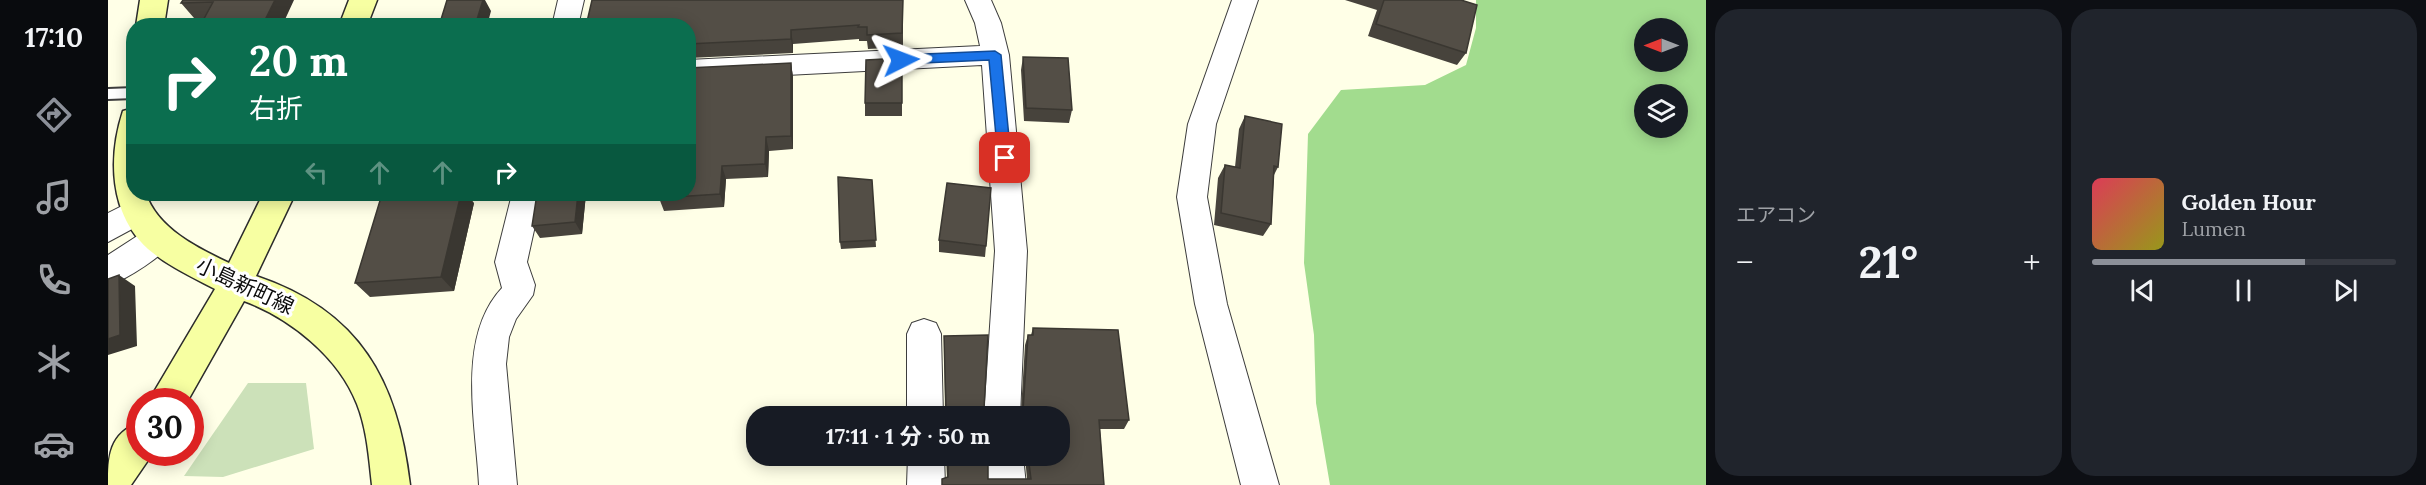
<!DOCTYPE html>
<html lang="ja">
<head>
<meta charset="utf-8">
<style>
  :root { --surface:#171b24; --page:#20242c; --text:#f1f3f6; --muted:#9ea1a6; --line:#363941; --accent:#8c9099 }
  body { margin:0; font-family:Lora,"Noto Sans JP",serif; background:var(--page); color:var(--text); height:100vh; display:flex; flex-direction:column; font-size:22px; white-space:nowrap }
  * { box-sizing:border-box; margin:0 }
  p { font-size:20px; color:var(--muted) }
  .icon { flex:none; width:33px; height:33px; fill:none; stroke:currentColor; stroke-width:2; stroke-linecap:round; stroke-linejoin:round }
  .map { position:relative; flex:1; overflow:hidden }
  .details { display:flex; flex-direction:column; gap:9px; padding:9px; background:#0d0f14; width:720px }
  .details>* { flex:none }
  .guide { position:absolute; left:18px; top:18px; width:570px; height:183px; border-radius:24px; box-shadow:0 3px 15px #0003; background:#0b6e4f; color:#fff; overflow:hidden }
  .needle { width:39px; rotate:270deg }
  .fabs { position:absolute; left:1526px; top:18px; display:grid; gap:12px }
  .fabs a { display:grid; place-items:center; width:54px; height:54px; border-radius:50%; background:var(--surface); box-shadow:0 3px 15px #0003; font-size:30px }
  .speed { position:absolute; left:18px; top:388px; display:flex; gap:12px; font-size:30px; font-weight:700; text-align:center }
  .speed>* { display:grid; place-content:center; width:78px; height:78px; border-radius:50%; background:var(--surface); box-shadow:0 3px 15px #0003; line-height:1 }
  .speed .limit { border:9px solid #d22; background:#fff; color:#111 }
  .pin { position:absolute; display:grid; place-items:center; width:51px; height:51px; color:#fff; margin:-26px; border-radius:12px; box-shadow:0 3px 9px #0006 }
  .me { position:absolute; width:66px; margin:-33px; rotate:87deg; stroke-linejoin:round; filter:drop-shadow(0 0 4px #0008) }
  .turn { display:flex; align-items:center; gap:21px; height:126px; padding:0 24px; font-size:27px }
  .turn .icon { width:78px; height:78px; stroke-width:2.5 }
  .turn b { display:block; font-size:42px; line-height:51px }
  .lanes { display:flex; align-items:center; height:57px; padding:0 24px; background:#0003; justify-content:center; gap:30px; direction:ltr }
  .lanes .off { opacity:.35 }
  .big { font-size:45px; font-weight:700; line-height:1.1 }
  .details .tile { flex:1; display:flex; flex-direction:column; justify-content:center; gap:9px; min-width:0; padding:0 21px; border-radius:24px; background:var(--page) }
  .song { display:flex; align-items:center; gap:18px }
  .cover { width:72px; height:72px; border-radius:9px; background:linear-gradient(135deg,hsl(350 70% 55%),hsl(60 70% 35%)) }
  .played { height:6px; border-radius:3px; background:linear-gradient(90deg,var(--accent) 70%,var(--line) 70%) }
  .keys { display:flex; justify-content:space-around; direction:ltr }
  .heat { display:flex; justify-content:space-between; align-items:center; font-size:33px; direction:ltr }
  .details .tiles { flex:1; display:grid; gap:9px; grid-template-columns:repeat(2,1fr) }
  .trip { position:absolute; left:638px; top:406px; width:324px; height:60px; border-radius:24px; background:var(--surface); box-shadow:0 3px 15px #0003; font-weight:700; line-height:60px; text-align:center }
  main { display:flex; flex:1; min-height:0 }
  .tabs { display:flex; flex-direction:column; width:108px; justify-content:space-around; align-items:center; background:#090b0e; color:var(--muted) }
  .tabs .icon { width:42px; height:42px }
  .tabs .current { color:var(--accent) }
  .tabs b { font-size:27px; color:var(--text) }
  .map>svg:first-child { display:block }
  .forest { fill:#a2dc8e; fill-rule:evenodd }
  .cemetery { fill:#cce1b9 }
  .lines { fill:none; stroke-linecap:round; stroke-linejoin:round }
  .lane-casing { stroke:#3d3d3d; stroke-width:4 }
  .street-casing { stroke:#3d3d3d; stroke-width:2 }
  .secondary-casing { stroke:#2c2c2c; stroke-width:3 }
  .lane { fill:#fff; fill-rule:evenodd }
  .street { fill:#fff; fill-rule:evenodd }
  .secondary { fill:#f7ffa2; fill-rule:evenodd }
  .wall { fill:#47433c }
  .shaded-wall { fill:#3a3731 }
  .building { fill:#534e46; stroke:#3a3731; stroke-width:1.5 }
  .route { fill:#1a73e8; stroke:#114b97; stroke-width:1.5 }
  .labels { text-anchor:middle; stroke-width:6; stroke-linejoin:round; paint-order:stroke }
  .street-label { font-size:21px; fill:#0a0a0a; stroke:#fff }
</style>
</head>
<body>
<main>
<nav class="tabs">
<b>17:10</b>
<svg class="icon current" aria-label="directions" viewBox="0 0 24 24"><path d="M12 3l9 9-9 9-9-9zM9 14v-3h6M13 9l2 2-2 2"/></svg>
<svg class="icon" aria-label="music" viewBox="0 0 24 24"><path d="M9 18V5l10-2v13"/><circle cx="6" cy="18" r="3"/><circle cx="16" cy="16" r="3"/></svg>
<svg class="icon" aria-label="phone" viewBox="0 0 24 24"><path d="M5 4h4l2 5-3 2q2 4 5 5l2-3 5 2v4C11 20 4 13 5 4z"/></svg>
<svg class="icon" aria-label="climate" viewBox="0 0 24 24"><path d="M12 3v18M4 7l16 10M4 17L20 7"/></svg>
<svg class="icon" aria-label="car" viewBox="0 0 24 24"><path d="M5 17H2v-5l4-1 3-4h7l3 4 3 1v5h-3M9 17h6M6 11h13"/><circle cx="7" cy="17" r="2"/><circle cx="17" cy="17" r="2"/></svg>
</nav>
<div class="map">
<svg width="1598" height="485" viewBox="0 0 1598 485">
  <rect width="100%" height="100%" fill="#ffffe7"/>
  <path class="forest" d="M1368,0H1598V485H1222L1208,403L1206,335L1196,263L1200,134L1233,90L1317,85L1358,65L1368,28ZM1536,28H1569V62H1536ZM1536,94H1569V128H1536Z"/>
  <path class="cemetery" d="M140,383H198L206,449L115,477L76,476Z"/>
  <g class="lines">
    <defs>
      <path id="lane" d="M26,88V98L0,99V89Z"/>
      <path id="street" d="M450,0H476L470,26H444Z
        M857,0H883L893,23L901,55L919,251L912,417H876L887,251L874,65L580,80V60L872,46L867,23Z
        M1124,0H1150L1108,124L1099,197L1119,304L1171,485H1133L1087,304L1069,197L1080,124Z
        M404,194H434L419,262L427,285L425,295L408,319L401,337L398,364L409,485H371C368,424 348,337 394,288L387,262Z
        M28,199L39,203L43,212L39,221L0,242V213Z
        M51,225L62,229L67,238C58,255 19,279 0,286V255L40,229Z
        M816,319L828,323L833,334L835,417H799V334L804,323Z
        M800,456H836L837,485H799Z
        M879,456H915L918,485H880Z"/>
      <path id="secondary" d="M32,0H60L56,26H28Z
        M241,0H269L259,26H231Z
        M26,108V194H38C50,229 90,248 121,263L155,194H187L148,276C252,311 290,381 302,485H264C261,458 259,429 249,404C231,357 182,318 136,301L79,402H40L107,289C84,277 60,266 40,249C1,214 0,157 15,111Z
        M32,422V453H45L23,485H0C0,456 1,434 32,422Z"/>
    </defs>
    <use href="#lane" class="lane-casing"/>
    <use href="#street" class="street-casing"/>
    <use href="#secondary" class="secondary-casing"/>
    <use href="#lane" class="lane"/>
    <use href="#street" class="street"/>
    <use href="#secondary" class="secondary"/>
  </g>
  <path class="wall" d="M186,0L96,18H86L73,3Z
    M795,0V47L760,49L759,41H751V39L685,44V53L580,58V26Z
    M1237,0H1353L1358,53L1349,65L1260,36L1269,10Z
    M915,57L964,110L961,123L916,121L913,70Z
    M794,58V116H757V103Z
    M683,63L685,77V149L661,151L660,177L618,179L616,207L556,211L551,198Z
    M1137,116L1170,167L1166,175L1163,224L1155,236L1106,225L1110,178L1117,165L1127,167L1131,129Z
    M764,180L768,247L733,249L732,242Z
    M478,194L474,234L432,238L424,226Z
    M366,203L346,291L262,297L247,283Z
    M831,240L878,246L877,257L831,252Z
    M925,328L1021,420L1016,429H992L996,485H834V479L839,477L838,456H880V479H919L917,456H951V417H830L831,410L837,408L836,346V336L876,409L913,410L917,345L920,335H923Z"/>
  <path class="shaded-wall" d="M167,0H186L174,26H154Z
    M375,0H377L383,11L379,26H367Z
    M683,30L685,44V53L683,39Z
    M683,63L685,77V149L683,136Z
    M658,137L661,151L660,177L657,164Z
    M614,166L618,179L616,207L612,194Z
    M353,194H359L366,203L346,291L333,277Z
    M470,194H478L474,234L467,222Z
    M11,275L27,286L29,346L0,355V339Z"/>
  <path class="building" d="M75,0H167L154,26H92L105,2L73,3Z
    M339,0H375L367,26H331Z
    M484,0H795L794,33L759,35V27H750L751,25L683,30V39L580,44V26H478Z
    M1276,0H1353L1369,5L1358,53L1268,24Z
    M915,57L960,58L964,110L918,108Z
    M794,58V103H757L758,60Z
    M683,63V136L658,137L657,164L614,166L612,194L551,198L552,194H580V68Z
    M1137,116L1174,124L1170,167L1166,166L1163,224L1113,213L1117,165L1132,168Z
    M730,177L764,180L768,240L732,242Z
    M839,183L883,188L878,246L831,240Z
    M274,194H353L333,277L247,283Z
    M429,194H470L467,222L424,226Z
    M11,275L12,335L0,339V279Z
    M925,328L1010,330L1021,420H991L996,485H834V479L840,477V456H880V479H923L920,456H951V417H831V410L838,408L836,336L880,335L876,409L915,410L920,335H925Z"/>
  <path class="route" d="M887,51L893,55L903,158L897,163L890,158L881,60L793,64L787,60L793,55Z"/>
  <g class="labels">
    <g class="street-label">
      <text transform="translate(137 286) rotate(25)" y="7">小島新町線</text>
    </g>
  </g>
</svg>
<div class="fabs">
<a><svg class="needle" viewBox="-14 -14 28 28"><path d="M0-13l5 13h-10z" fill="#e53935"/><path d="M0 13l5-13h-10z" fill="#9ea1a6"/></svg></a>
<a><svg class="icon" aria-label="layers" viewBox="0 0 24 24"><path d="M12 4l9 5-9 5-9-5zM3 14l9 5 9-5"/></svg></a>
</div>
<div class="speed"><div class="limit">30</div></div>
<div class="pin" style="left:897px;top:158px;background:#d93025"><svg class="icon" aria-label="arrive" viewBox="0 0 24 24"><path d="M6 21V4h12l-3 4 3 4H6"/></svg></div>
<svg class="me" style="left:793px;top:60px" viewBox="-20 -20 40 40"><path d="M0-17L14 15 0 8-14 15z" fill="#1a73e8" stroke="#fff" stroke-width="4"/></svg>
<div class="trip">17:11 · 1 分 · 50 m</div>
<div class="guide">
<div class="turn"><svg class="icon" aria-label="right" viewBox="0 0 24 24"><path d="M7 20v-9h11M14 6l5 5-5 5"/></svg><div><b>20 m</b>右折</div></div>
<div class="lanes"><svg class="icon off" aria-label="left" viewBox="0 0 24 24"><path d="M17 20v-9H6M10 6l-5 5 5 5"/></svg><svg class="icon off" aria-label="ahead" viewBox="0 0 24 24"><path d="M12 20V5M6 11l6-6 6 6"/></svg><svg class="icon off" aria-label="ahead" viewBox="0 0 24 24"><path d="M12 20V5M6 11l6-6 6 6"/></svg><svg class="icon" aria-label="right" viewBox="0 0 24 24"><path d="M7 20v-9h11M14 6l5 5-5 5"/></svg></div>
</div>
</div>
<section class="details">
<div class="tiles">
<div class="tile"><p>エアコン</p>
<div class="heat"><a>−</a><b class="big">21°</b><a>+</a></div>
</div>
<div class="tile">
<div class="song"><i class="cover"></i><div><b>Golden Hour</b><p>Lumen</p></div></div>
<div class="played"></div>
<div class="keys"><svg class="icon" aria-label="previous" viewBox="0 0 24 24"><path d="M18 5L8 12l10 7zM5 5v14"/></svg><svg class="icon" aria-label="pause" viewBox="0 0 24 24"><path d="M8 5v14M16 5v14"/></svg><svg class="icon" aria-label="next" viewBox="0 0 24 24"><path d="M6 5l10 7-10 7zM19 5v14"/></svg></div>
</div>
</div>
</section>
</main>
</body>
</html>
